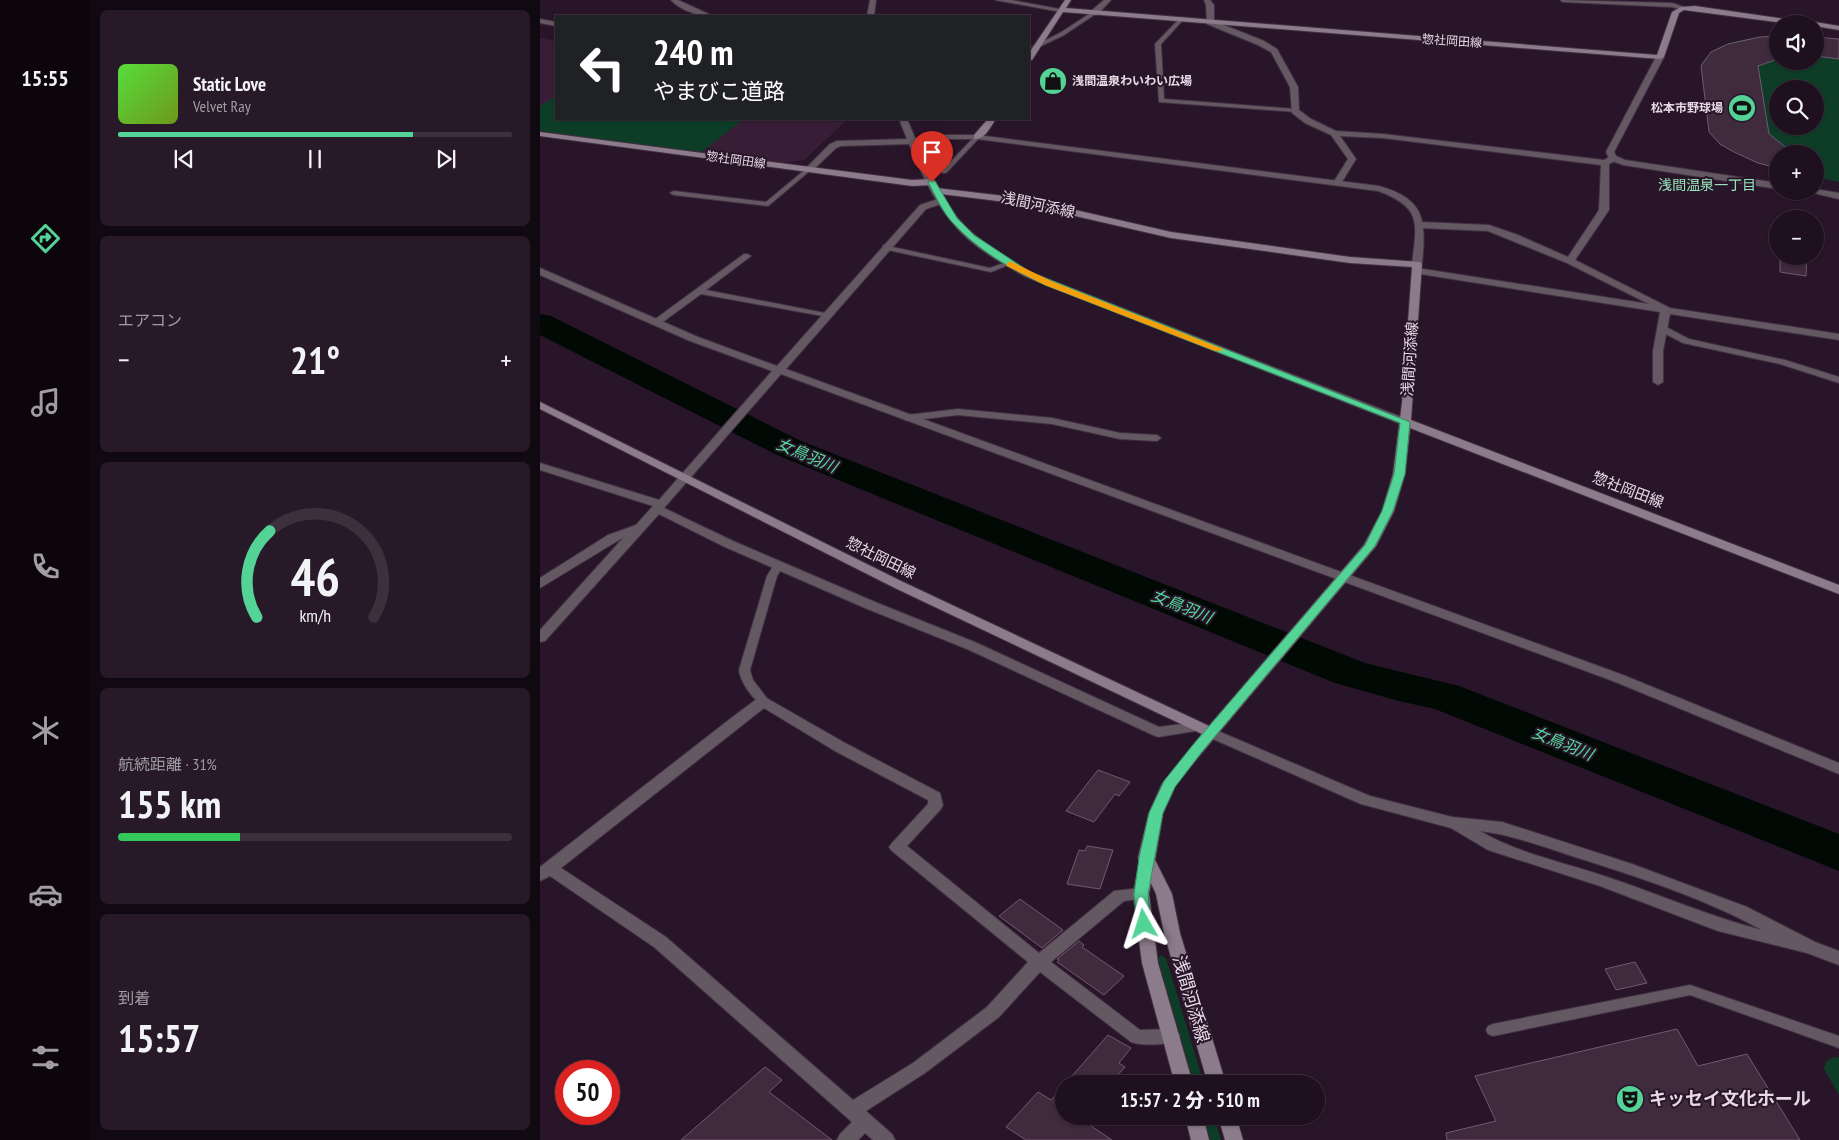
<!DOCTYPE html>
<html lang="ja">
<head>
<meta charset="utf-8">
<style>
  :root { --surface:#1f101f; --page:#271928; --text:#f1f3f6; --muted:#a19da4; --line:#3c303d; --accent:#54d396 }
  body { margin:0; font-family:"PT Sans Narrow","Noto Sans JP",sans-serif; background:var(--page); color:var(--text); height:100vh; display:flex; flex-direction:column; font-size:19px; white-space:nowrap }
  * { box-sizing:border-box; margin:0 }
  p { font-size:16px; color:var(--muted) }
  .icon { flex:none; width:28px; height:28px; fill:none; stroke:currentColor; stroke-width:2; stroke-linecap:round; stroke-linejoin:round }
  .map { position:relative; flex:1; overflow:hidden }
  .side { display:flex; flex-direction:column; gap:10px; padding:10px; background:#110911; width:450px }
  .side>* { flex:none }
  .top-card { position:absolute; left:15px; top:15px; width:475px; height:105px; border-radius:0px; box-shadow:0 1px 4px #0004,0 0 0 1px var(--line); background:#202124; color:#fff; overflow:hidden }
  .controls { position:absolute; left:1229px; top:15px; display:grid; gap:10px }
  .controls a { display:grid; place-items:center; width:55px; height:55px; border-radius:50%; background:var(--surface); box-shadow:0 1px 4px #0004,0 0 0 1px var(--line); font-size:25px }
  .speed { position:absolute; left:15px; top:1060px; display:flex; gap:10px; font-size:25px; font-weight:700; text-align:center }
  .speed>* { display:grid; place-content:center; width:65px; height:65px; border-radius:50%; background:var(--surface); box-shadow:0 1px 4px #0004,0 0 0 1px var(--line); line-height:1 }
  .speed .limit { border:8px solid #d22; background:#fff; color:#111 }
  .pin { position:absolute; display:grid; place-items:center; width:42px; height:42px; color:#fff; margin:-51px -21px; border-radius:50% 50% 50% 0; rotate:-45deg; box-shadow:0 0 5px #0007 }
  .pin .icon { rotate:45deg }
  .me { position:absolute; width:55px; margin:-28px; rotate:354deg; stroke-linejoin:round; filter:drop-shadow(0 0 4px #0008) }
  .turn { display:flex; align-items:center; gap:18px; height:105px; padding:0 15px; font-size:22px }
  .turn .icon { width:65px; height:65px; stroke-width:2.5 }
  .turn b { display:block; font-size:35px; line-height:42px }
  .big { font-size:38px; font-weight:800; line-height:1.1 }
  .side .tile { flex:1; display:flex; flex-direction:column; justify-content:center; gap:8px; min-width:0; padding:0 18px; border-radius:8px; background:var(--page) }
  .side .dial { align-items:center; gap:0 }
  .dial svg { height:130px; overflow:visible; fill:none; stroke:var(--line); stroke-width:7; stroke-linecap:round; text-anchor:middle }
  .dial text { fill:var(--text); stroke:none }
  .song { display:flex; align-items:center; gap:15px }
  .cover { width:60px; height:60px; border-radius:8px; background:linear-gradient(135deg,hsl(110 70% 55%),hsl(80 70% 35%)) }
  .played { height:5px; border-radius:2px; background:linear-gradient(90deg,var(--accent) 75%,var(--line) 75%) }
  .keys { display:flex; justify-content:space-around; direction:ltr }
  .heat { display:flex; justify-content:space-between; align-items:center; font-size:28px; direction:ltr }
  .charge { height:8px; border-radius:4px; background:linear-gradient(90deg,#34c759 31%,var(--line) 0) }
  .trip { position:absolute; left:515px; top:1075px; width:270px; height:50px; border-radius:25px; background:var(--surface); box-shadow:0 1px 4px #0004,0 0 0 1px var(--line); font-weight:800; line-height:50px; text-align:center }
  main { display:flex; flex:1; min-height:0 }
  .dock { display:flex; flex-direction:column; width:90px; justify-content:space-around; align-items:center; background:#0c060c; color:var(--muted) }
  .dock .icon { width:35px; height:35px }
  .dock .on { color:var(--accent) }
  .dock b { font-size:22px; color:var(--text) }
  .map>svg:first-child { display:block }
  .built { fill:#371e36 }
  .green { fill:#0d3d27; fill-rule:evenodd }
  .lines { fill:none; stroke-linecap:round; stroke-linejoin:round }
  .river { fill:#010904; fill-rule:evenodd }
  .building { fill:#3f2a3e; stroke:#725970 }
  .service-casing { stroke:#433043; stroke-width:2 }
  .minor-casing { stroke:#433043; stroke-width:2 }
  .tertiary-casing { stroke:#433043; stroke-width:2 }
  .secondary-casing { stroke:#433043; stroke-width:2 }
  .service { fill:#645963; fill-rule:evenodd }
  .minor { fill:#645963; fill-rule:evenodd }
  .tertiary { fill:#645963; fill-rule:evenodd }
  .secondary { fill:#8c7b8b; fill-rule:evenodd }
  .route { fill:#54d396; stroke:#378962 }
  .slow { fill:#f59e0b }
  .labels { text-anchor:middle; stroke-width:4; stroke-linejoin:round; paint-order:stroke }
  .far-street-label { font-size:12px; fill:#e6d8e4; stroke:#291529 }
  .far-poi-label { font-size:12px; font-weight:bold; fill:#e6d8e4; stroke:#291529; text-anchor:start }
  .far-neighbourhood-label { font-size:14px; fill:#96e5ba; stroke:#291529 }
  .street-label { font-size:15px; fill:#e6d8e4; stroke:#291529 }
  .water-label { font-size:16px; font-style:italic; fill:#53dd9c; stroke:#291529 }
  .near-street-label { font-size:18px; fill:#e6d8e4; stroke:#291529 }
  .near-poi-label { font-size:18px; font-weight:bold; fill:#e6d8e4; stroke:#291529; text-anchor:start }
</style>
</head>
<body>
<main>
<nav class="dock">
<b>15:55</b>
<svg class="icon on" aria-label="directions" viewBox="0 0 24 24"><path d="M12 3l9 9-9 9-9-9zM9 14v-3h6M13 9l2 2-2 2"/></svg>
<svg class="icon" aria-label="music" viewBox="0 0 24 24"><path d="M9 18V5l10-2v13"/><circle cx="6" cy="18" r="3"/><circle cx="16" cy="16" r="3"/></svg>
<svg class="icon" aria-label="phone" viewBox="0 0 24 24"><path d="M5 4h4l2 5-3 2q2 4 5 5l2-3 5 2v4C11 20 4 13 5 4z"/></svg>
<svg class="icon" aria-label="climate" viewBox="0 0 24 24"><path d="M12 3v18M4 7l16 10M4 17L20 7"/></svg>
<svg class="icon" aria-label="car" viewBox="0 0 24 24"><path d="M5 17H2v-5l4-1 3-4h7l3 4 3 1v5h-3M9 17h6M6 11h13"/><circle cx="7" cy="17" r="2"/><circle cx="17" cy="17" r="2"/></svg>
<svg class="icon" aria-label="filters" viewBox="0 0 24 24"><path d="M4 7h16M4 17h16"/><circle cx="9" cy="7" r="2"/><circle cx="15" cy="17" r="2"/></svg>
</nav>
<section class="side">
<div class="tile">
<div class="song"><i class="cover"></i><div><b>Static Love</b><p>Velvet Ray</p></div></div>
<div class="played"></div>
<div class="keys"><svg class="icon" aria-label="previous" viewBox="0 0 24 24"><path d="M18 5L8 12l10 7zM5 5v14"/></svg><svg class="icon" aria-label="pause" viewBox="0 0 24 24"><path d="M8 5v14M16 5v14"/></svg><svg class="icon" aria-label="next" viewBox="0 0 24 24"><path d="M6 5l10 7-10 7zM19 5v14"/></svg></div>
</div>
<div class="tile"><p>エアコン</p>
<div class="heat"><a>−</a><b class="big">21°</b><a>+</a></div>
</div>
<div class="tile dial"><svg viewBox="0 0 100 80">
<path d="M14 69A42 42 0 1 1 86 69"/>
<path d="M14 69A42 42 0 0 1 22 16" stroke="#54d396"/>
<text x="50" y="56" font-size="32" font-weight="700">46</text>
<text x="50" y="72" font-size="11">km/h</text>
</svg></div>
<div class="tile"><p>航続距離 · 31%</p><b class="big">155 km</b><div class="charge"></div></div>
<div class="tile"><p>到着</p><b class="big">15:57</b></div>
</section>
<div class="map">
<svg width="1299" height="1140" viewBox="0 0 1299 1140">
  <rect width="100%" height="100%" fill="#291529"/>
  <path class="built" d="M0,38L16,41V119H308L264,160L245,163L0,131Z"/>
  <path class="green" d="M1237,36L1238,61H1275V37L1299,39V182L1275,177V154H1238L1218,163L1180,144L1169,132L1161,66C1172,39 1213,38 1237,36ZM1238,89H1275V126H1238Z
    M16,96V119H204L160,153L0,131V106Z
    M620,955L626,958L664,1084H654L618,960Z
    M1299,1057V1095L1284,1069C1285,1060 1290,1057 1299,1057Z
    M663,1116H674L681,1140H670Z"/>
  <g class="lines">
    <path class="river" d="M0,314L11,316L261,441L825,663L919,686L1299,834V871L895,709L859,701L795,683L237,455L0,335Z"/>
  </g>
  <path class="building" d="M1238,36V59L1218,66L1229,134L1254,154H1238V168L1218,163L1194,152L1180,144L1169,132L1161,66L1171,52L1188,44L1220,37Z
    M1275,37L1299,39V59L1275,56Z
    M1240,256H1267L1266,276L1240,272Z
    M558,770L590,782L579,796L575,794L554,822L526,811Z
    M547,846L573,850L560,889L527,884L539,850L545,851Z
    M480,899L523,930L502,948L459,916Z
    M539,941L544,945L542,947L584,976L564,995L517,962L519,960L517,959Z
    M1095,962L1107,983L1076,990L1065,969Z
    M1137,1029L1158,1066L1207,1054L1260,1140H907L906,1133L956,1121L935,1076Z
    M568,1035L591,1048L579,1063L585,1067L575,1078L582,1084H525Z
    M225,1067L242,1080L229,1092L292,1140H141Z
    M524,1086V1116H555L548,1124L572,1140H486L466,1127L498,1092L511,1100Z"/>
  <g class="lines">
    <defs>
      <path id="service" d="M552,12L557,13L524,35L497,48L492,47L520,33Z
        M641,17L643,18V20L621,44L624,99L755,109L757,110V112L619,102L615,44Z
        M435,136L440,137L406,173H402V171Z
        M267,168L272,169L228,206L134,195L130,193L134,191L226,202Z
        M343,245L450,268L469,261L473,263L451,272L343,249Z
        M204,254H207L211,256L166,290L285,313H288V317L161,294L120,324H114V320Z
        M1120,327H1126L1149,339L1245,360L1299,377V383L1240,364L1143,343L1120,331Z
        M418,409L512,418L580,433L617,435L621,438L617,441L580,439L512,424L418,415L367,421L363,418L367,415Z
        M239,562L244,565L237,576L210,670L213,680L229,701L227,704C215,706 200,681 199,670L227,576L235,563Z
        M1150,985L1299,1036V1048L1150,995L953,1036L948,1034L946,1030L948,1026L953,1024Z"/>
      <path id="minor" d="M131,0H138L173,16C159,17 140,10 131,0Z
        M455,0H471L525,10L521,12Z
        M564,0H571L557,15H551V11Z
        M664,0H670L674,5V21L724,41L737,49L758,87L759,110L771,119L796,131L843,134L1064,160L1069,157H1075V161L1069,164V210L1035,260L1130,308L1299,334V340L1130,314L1123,351V382L1118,385L1113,382V351L1120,312L874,273L872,271L877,268L1109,304L1027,263L948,231L881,228L876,225L881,222L949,225L978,235L1028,257L1059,210L1061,165L843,138L800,136L816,159L800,185H794L793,183L808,159L791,135L765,123L752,113L750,87L731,52L718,45L667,24L666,5Z
        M1020,0L1132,3L1147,8L1143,10L1132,7L1023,2Z
        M0,19L16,22V26L0,23Z
        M401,198L404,199V203L386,209L246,369L1083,675L1299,763V774L1073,681L241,374L124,508L193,541L335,602L437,643L619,727L657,722L662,724L664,727L662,730L618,737L613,735L427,649L325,608L185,547L119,514L5,641L0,642V630L84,537L0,588V578L68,535L96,525L113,506L0,470V463L119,500L232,371L150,341L0,275V268L158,337L237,366L380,205Z
        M223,696L305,743L400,793L403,805L401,809L367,846L499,953L574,891L601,888L607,890L609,894L607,898L584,901L511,962L600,1030L631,1029L637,1031L640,1036L637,1041C625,1045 603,1046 591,1042L500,972L459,1017L385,1073L326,1111L352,1134L355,1140H333L325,1133L318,1140H297L300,1134L312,1122L114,947L10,876L0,881V867L190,719L218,698ZM224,708L295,751L388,800V804L352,843L349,847L352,851L488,962L447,1007L373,1063L313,1100L126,937L21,868Z"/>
      <path id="tertiary" d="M330,0H336L334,16H327Z
        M1117,55L1124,57L1074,152L1076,156L1085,160L1238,183V189L1083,165L1070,160L1066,152Z
        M359,119H367L375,138L404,135H437L839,186C886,199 886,221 882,264L877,267L872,264C877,223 882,207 838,191L437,139H404L377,143C391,176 407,213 436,236C453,250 472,261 490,272L869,420L871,422L869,424H861L484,276C465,265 445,254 428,239C400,214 383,178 369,144L301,146L296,148L272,171L265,169L290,144L297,141L367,139Z
        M1275,189L1299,193V199L1265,191H1275Z
        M671,728L830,796L912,817L962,822L1092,864L1207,907L1275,942L1299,951V965L1267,953L1178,931L1060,886L948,850L911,828L821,804L666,736L664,733L666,730ZM940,831C973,835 1004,847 1035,857C1098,877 1164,898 1222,930C1170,917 1121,895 1070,878C1027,863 979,854 940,831Z"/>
      <path id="secondary" d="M525,0H531L526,8L1117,55L1132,12L1141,7L1155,6L1272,23L1275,22L1299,26V30L1275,26V24H1252L1144,10L1139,13L1124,57L1120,59L523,12L492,60H489V53Z
        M448,119H456C450,127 445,140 434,139V135Z
        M0,132L372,180L392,179L396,182L392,185L372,186L0,136Z
        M396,188L483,198L631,232L810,257L880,262L882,264L871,420L1299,585V594L870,428L865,474L854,511L836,546L655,761L635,786L623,813L615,860L632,894L640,933L686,1084H668L624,933L616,894L611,883L609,894L618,963L653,1084H635L602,963L593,894L600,860L598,858L609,813L622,784L662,734L355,588L0,409V402L363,582L669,726L824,545L842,511L853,474L862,403L872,267L810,263L631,238L483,204L393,193L392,191Z
        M645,1116H663L669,1140H651Z
        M678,1116H696L703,1140H685Z"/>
    </defs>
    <use href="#service" class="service-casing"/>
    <use href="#minor" class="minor-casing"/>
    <use href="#tertiary" class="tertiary-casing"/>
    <use href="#secondary" class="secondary-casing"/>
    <use href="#service" class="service"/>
    <use href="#minor" class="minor"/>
    <use href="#tertiary" class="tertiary"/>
    <use href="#secondary" class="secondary"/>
  </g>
  <path class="route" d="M389,181H395L417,218L434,235L490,272L870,422L865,474L853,511L835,546L661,753L635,787L623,813L608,894L611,924L609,928L604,929L599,928L597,924L594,894L599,858L609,813L624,781L652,746L825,545L842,511L854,474L860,423L505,285C472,270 436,249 412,222C402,211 395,195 388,182Z"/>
  <path class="slow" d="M470,261L511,281L683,349L682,351H675L505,285L467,266L466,264Z"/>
  <defs>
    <symbol id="shop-disc" viewBox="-11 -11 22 22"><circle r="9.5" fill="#54d396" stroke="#291529"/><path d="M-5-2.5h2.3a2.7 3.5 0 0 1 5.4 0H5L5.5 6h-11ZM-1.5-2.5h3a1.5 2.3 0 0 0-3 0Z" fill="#111"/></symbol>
    <symbol id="stadium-disc" viewBox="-11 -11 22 22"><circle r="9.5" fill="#54d396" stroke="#291529"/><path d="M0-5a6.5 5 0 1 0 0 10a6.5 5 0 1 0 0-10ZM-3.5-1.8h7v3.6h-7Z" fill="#111"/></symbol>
    <symbol id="theatre-disc" viewBox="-11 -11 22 22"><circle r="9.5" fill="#54d396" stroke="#291529"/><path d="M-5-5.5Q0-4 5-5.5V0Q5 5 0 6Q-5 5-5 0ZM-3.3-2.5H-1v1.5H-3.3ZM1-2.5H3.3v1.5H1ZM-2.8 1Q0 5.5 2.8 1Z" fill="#111"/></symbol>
  </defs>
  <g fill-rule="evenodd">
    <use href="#shop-disc" x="497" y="65" width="32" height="32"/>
    <use href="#stadium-disc" x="1186" y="92" width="32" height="32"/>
    <use href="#theatre-disc" x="1074" y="1083" width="32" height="32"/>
  </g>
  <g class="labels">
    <g class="far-street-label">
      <text transform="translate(912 41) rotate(4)" y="4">惣社岡田線</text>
      <text transform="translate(196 160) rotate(8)" y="4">惣社岡田線</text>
    </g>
    <g class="far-poi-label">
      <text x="532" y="85">浅間温泉わいわい広場</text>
      <text x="1183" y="112" text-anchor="end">松本市野球場</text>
    </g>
    <g class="far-neighbourhood-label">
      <text x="1167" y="190">浅間温泉一丁目</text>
    </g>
    <g class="street-label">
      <text transform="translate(498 205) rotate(12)" y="5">浅間河添線</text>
      <text transform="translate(870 359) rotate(-86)" y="5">浅間河添線</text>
      <text transform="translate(1088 490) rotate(21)" y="5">惣社岡田線</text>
      <text transform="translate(341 558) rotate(26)" y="5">惣社岡田線</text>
    </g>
    <g class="water-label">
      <text transform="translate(267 455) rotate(23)" y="6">女鳥羽川</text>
      <text transform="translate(642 606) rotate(22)" y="6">女鳥羽川</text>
      <text transform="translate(1023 743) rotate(22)" y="6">女鳥羽川</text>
    </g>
    <g class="near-street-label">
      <text transform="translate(651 999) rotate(74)" y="6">浅間河添線</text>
    </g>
    <g class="near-poi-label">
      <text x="1109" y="1105">キッセイ文化ホール</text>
    </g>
  </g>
</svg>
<div class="controls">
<a><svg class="icon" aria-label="sound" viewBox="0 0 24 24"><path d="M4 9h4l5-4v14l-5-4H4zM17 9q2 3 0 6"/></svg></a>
<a><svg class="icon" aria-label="search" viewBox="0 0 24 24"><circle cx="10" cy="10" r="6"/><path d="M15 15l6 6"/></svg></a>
<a>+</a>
<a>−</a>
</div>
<div class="speed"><div class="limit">50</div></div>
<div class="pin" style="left:392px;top:182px;background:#d93025"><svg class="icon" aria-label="arrive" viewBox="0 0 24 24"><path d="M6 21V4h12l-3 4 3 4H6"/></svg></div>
<svg class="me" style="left:604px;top:924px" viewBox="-20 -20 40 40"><path d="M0-17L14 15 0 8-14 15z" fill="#54d396" stroke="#fff" stroke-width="4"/></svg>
<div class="trip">15:57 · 2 分 · 510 m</div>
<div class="top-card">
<div class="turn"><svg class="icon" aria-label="left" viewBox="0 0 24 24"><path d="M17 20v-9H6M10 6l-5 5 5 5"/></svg><div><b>240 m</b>やまびこ道路</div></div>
</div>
</div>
</main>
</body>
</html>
